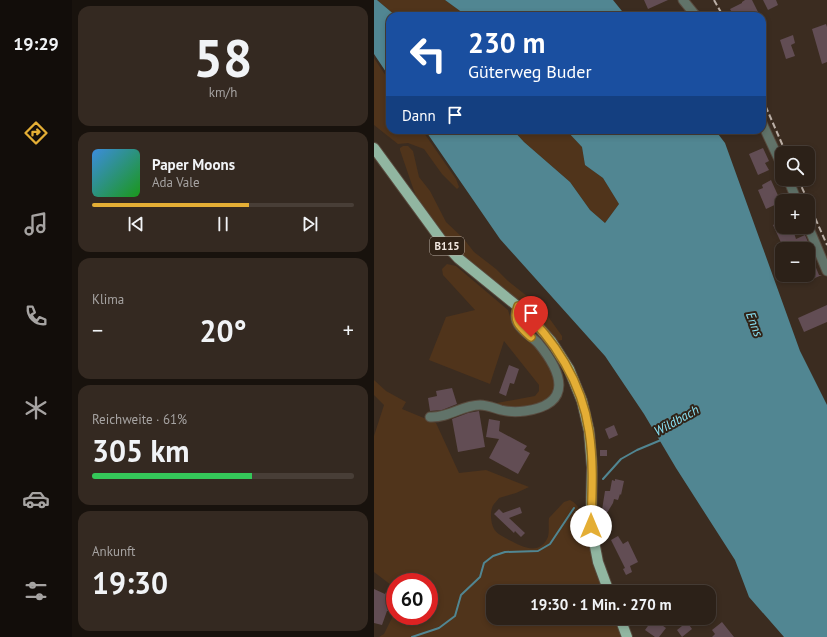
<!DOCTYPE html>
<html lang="de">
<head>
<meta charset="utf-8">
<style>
  :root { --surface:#2c2118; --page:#342921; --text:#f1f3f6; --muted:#a6a3a2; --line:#483e37; --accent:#e4ae35 }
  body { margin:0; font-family:"PT Sans",sans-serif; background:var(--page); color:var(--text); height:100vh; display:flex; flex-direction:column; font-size:15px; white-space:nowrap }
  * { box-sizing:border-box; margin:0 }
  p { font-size:13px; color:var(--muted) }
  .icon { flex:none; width:22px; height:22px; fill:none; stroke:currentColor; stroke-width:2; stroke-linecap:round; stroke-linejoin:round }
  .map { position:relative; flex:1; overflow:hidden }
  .sheet { display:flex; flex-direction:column; gap:6px; padding:6px; background:#18120d; width:302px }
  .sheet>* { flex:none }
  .guide { position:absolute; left:12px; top:12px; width:380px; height:122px; border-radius:12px; box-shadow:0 2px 6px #0003,0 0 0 1px var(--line); background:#1a4fa0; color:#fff; overflow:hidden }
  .tools { position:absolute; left:401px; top:146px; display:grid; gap:8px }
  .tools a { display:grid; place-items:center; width:40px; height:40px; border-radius:8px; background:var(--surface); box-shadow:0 2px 6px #0003,0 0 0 1px var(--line); font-size:20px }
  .speed { position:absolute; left:12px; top:573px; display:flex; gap:8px; font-size:20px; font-weight:700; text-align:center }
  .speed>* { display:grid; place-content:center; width:52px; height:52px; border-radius:50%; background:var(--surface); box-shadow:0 2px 6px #0003,0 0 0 1px var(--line); line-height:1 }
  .speed .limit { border:6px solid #d22; background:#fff; color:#111 }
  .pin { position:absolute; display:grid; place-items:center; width:34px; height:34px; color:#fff; margin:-41px -17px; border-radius:50% 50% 50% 0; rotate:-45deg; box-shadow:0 0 4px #0007 }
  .pin .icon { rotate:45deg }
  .me { position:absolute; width:44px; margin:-22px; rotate:0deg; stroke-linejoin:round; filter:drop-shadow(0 0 3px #0008) }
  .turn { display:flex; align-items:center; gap:14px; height:84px; padding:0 16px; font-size:18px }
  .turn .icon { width:52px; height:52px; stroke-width:2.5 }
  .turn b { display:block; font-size:28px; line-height:34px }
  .then { display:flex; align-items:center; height:38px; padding:0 16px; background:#0003; gap:8px; font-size:15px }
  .big { font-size:30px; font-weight:600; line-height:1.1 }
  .sheet .tile { flex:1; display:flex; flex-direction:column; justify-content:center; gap:6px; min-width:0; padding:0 14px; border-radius:12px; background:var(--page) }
  .sheet .dial { align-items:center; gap:0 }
  .dial b { font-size:52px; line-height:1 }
  .song { display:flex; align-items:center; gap:12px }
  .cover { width:48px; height:48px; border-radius:6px; background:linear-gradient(135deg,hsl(210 70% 55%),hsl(120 70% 35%)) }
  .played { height:4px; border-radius:2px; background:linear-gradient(90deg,var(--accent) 60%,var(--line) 60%) }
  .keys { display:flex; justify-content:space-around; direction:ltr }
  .heat { display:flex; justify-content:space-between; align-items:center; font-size:22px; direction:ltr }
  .charge { height:6px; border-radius:3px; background:linear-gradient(90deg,#34c759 61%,var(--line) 0) }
  .trip { position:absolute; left:112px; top:585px; width:230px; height:40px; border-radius:12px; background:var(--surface); box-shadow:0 2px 6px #0003,0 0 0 1px var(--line); font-weight:600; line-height:40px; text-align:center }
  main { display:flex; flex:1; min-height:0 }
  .dock { display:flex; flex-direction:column; width:72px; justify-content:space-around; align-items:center; background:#120d0a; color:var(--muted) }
  .dock .icon { width:28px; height:28px }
  .dock .on { color:var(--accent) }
  .dock b { font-size:18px; color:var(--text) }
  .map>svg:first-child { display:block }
  .green { fill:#50341b }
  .water { fill:#518692 }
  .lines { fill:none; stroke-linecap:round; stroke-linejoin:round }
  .stream { stroke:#518692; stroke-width:2 }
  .building { fill:#624d54 }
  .minor-casing { stroke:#584a3e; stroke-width:11 }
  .major-casing { stroke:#584a3e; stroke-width:12 }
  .minor { stroke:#617369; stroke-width:9 }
  .major { stroke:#91b6a1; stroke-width:10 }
  .rail { stroke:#bcb0a7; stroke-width:2; stroke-dasharray:6 3; stroke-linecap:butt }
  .route-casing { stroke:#947122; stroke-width:10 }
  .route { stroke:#e4ae35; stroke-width:7 }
  .labels { text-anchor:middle; stroke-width:4; stroke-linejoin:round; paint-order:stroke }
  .shield { fill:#312317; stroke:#b7aca2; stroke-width:1 }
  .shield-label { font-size:11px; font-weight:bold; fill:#f0e6de }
  .water-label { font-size:13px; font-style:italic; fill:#8ae3f6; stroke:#312317 }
</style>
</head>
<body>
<main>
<nav class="dock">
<b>19:29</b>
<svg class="icon on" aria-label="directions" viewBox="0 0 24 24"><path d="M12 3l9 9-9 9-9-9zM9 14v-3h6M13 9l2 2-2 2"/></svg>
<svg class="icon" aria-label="music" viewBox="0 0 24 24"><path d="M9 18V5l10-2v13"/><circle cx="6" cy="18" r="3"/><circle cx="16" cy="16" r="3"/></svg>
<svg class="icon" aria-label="phone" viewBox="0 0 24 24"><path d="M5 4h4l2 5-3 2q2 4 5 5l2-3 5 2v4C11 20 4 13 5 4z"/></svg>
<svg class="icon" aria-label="climate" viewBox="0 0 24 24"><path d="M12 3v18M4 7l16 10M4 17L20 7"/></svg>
<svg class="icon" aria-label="car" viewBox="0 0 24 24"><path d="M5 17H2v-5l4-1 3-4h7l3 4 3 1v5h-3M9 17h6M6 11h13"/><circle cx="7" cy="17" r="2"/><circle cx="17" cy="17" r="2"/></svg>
<svg class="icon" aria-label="filters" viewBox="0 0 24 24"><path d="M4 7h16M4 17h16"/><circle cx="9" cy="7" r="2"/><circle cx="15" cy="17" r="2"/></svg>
</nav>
<section class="sheet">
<div class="tile dial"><b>58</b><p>km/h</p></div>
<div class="tile">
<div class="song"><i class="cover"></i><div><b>Paper Moons</b><p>Ada Vale</p></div></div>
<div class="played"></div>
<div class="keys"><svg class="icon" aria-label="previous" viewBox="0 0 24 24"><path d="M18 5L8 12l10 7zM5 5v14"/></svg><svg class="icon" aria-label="pause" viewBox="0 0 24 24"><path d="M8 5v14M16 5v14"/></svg><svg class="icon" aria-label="next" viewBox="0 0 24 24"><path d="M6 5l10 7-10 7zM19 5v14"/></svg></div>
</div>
<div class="tile"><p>Klima</p>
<div class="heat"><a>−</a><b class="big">20°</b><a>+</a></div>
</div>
<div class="tile"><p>Reichweite · 61%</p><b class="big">305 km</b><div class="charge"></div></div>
<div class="tile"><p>Ankunft</p><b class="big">19:30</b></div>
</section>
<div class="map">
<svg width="453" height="637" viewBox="0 0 453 637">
  <rect width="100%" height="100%" fill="#3b2c20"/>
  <path class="green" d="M3,0H71L93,16H22Z
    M0,58L16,82V130H48L82,179L85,187L83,189L68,174L50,149L34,143L24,144L0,125Z
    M139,130H192L208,147L211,165L229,178L245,204L231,223L216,210L196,182L150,142Z
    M29,146H34L39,151L45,177L56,191L72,222L89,238L100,252L122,269L134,281L168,308L188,336V340L183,341L157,312L93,260L70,236L44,201L39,188L26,150V148Z
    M73,264L82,266L134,310L138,323L168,352L182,380L178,400L145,411L122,405L123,403L161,396L165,391V385L130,341L116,384L55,360L72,317L101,310L69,275L68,269Z
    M0,380L12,391L32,402L28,409L62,423L85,473L112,470L155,487L142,493L125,498C123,501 119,504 118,508C116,513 117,524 120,529C123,534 130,537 135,540C147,546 164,556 173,539C176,534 174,524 175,518L190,502L196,500C208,506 208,518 211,530L215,533L220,567L230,592H119V618H242L249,637H5L10,634L21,612V616H55V582H21V588L0,572V436L10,405L0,395Z"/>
  <path class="water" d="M0,0H3L22,16H16V78L0,54Z
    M71,0H239L252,16H93Z
    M51,130H139L150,142L196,182L216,210L231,223L245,204L229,178L211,165L208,147L192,130H341L351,143L426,351L453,405V637H410L375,597L361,560L302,468L270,414L231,356L126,239Z"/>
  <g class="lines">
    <path class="stream" d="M229,479L247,459L263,450L287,440
      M38,637L65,628L81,616L87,595L106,577L110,563L119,556L131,552L164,551L176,544L200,508"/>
  </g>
  <path class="building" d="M270,0H294L274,9Z
    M371,0H378L386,16H360L356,9L368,3V2Z
    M389,0H402L404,5L394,10Z
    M452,24L453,27V62L448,64L438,29Z
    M419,35L421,43L417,45L421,56L412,59L406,40Z
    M389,148L395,161L391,163L395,170L384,175L375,154Z
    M397,180L407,202L392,209L384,190L389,188L388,185Z
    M408,221V227H411L415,235L420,233L422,239L431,235L434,242L421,249H410L399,225Z
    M440,263L445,275H448L434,281L431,275H434V265Z
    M453,305V322L430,332L424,318Z
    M135,365L145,369L140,384L136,383L132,396L125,393Z
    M78,388L83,404L68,410L56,411L54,398L63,396L62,391Z
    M105,411L111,447L84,452L78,419L94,413Z
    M115,419L126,421L125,431L153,446L150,450L156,453L144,474L115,458L125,439L112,437Z
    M240,425L244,435L235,439L231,429Z
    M226,450H233V456H226Z
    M241,479L250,481L247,495L246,494L244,500L240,499L239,503L233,513L228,510L231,491H236L238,480L241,481Z
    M146,507L148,513L135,518L151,533L147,537L141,531L140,533L120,514L125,509L129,513Z
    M244,536L249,544L254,541L264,562L256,566L258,572L252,575L249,569L251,568L237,540Z
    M0,589L11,594L12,592L20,594L15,611H13L8,625L0,623Z
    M279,619L292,628L285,637H281L271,630Z
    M313,622L318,629L308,637L303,630Z
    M348,622L360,637H338L341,634L338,630Z"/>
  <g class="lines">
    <defs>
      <path id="minor" d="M309,0L322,16
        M388,123L408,166
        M414,179L423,201
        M434,226L453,271
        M56,417C75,418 88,405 106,405C113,405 120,408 127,410C135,412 143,412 151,411C200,404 188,372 164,343C158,337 149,332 144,324C140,318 142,313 144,306"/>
      <path id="major" d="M0,148L68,241L84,258L153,314L177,341L195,369L208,401L215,431L218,467L217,526L224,562L235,592
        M246,618L253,637"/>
    </defs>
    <use href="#minor" class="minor-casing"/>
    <use href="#major" class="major-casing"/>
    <use href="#minor" class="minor"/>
    <use href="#major" class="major"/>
    <path class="rail" d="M340,0L349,16
      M388,98L412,153
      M424,179L434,201
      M434,202L453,245"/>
  </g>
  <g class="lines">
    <defs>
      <path id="route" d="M157,337C146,327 138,321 144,306C181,339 208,383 215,431C220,462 218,495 217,526"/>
    </defs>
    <use href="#route" class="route-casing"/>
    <use href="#route" class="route"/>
  </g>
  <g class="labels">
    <rect class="shield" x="56" y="237" width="34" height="18" rx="3"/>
    <g class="shield-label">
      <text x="73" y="250">B115</text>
    </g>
    <g class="water-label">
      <text transform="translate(381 324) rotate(69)" y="5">Enns</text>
      <text transform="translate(302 420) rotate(-29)" y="5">Wildbach</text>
    </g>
  </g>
</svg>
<div class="tools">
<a><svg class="icon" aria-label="search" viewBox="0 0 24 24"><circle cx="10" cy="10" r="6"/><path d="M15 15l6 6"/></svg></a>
<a>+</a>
<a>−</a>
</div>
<div class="speed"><div class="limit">60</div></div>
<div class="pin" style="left:157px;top:337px;background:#d93025"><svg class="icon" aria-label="arrive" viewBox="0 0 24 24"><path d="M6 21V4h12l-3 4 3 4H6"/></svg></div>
<svg class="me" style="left:217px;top:526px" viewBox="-20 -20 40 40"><circle r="19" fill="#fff"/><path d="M0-13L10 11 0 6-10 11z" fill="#e4ae35"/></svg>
<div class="trip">19:30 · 1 Min. · 270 m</div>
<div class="guide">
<div class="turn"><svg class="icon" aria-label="left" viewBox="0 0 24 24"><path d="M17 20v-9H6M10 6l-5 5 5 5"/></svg><div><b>230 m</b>Güterweg Buder</div></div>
<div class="then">Dann<svg class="icon" aria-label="arrive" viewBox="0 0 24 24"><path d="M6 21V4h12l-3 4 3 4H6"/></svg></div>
</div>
</div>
</main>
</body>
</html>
